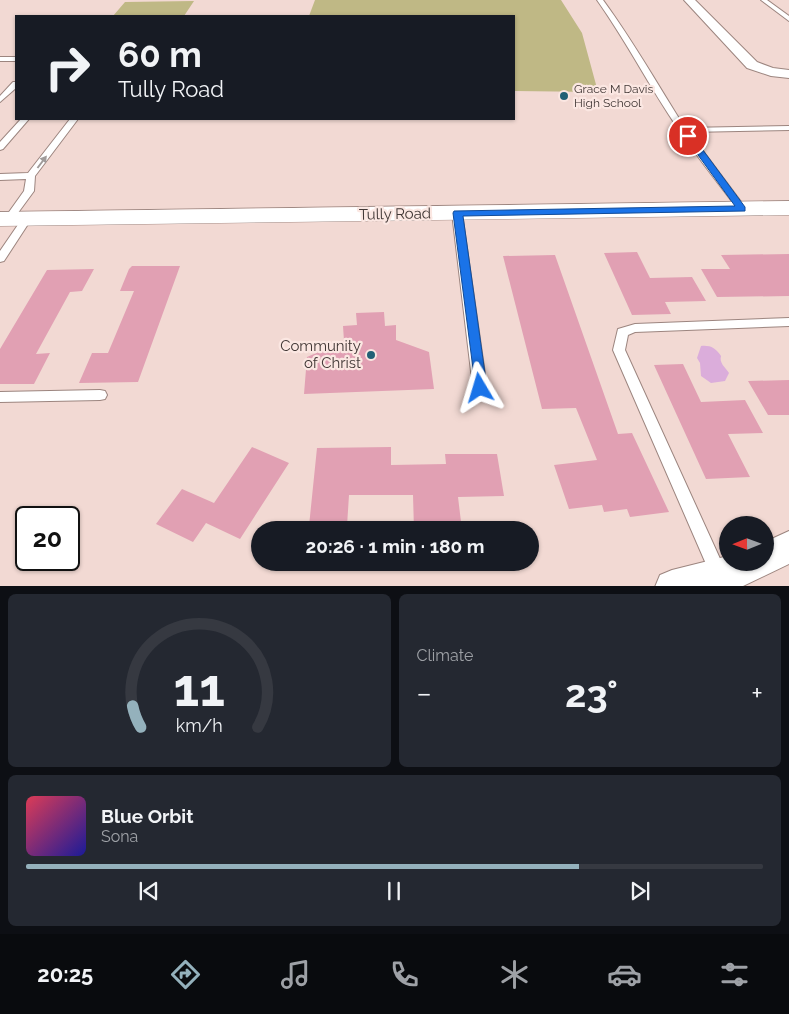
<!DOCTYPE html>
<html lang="en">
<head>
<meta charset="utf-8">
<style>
  :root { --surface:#171b24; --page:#242831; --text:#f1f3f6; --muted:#9ea1a6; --line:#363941; --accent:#94b1bc }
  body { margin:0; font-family:Raleway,sans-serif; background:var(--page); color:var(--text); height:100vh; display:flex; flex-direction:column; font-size:19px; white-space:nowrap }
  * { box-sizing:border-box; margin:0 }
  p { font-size:16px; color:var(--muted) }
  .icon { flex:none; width:28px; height:28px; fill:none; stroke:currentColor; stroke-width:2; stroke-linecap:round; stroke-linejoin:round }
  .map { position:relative; height:586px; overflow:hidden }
  .panel { display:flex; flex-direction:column; gap:8px; padding:8px; background:#0d0f14; flex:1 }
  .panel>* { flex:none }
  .banner { position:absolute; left:15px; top:15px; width:500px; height:105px; border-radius:0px; box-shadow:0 1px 4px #0004; background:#171b24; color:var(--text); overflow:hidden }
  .needle { width:32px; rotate:269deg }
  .tools { position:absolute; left:719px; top:516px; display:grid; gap:10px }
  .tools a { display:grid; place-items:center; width:55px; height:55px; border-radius:50%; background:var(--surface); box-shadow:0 1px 4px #0004; font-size:25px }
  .speed { position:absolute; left:15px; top:506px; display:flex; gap:10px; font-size:25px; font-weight:700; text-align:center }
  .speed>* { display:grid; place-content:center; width:65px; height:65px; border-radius:50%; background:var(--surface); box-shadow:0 1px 4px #0004; line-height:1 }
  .speed .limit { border:2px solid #111; border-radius:8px; background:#fff; color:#111 }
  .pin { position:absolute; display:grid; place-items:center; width:42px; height:42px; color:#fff; margin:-21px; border:2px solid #fff; border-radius:50%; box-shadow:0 1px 5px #0007 }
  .me { position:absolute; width:55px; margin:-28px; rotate:353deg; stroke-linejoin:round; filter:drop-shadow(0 0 4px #0008) }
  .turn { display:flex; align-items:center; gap:18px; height:105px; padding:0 20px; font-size:22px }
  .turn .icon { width:65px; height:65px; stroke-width:2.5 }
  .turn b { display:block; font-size:35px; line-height:42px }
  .big { font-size:38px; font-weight:700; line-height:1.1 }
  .panel .card { flex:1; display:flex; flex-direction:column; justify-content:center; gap:8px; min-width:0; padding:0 18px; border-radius:8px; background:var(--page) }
  .panel .dial { align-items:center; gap:0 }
  .dial svg { height:130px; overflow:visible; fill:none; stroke:var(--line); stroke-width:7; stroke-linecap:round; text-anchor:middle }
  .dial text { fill:var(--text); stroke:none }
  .song { display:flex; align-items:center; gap:15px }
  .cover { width:60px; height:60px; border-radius:8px; background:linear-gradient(135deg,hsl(350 70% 55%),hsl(240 70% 35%)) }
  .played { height:5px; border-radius:2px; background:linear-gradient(90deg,var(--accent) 75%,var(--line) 75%) }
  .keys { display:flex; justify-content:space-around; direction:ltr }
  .heat { display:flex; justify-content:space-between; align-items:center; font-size:28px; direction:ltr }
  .panel .tiles { flex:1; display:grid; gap:8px; grid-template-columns:1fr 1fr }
  .card:last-child { grid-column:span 2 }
  .trip { position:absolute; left:251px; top:521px; width:288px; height:50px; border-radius:25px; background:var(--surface); box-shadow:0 1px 4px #0004; font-weight:700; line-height:50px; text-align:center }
  .tabs { display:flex; height:80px; justify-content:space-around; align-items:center; background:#090b0e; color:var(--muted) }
  .tabs .icon { width:35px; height:35px }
  .tabs .active { color:var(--accent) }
  .tabs b { font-size:22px; color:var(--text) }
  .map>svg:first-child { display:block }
  .green { fill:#bfb885 }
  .water { fill:#dbaddb }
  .building { fill:#e1a0b3 }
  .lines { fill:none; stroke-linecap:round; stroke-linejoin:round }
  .lane-casing { stroke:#9c857f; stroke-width:2 }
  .street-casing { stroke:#9c857f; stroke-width:2 }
  .secondary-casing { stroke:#9c857f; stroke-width:1 }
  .lane { fill:#fff; fill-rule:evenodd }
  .street { fill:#fff; fill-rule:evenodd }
  .secondary { fill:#fff; fill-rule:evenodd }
  .oneway { fill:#a09b9a }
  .route { fill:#1a73e8; stroke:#114b97 }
  .poi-dot { fill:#226176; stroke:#fbe7e2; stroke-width:2 }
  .labels { text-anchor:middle; stroke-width:4.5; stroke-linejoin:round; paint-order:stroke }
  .far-poi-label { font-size:12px; fill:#413735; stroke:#fbe7e2; text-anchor:start }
  .street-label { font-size:15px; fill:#413735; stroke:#fbe7e2 }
  .poi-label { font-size:15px; fill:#413735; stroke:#fbe7e2; text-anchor:end }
</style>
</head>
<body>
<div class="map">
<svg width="789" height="587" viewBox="0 0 789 587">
  <rect width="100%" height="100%" fill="#f2d9d3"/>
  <path class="green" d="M315,0H561L582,33L598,92L514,91V16H309Z
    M194,1L184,16H113L125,2Z"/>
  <path class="water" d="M701,346C710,345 716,348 721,356C719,363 725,367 729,373L725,381L711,383L701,376L700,363L697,358Z"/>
  <path class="building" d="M637,252L650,278L692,277L706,301L665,302L671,314L632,315L604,253Z
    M789,254V296L717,297L701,269H730L721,255Z
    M555,255L618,434L632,433L669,512L630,517L627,509L604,512L602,505L569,509L554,465L597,460L576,408L542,409L503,256Z
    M132,266H180L138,382L79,383L92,353H108L134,291H120L129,269Z
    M94,269L82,291L70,292L36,354L50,353L34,384H0V349L47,270Z
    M384,312L385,326L396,325V340L429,352L434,389L304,394L307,357L344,341L343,326L357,325L356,313Z
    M683,364L701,402L745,400L763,433L728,434L750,477L706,479L654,365Z
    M789,380V415H768L748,381Z
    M252,447L289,463L240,539L206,523L193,542L156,524L182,489L214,503Z
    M391,447V465L446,464L445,454H497L504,496L458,497L462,530H414L413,495H349L347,526H309L317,448Z"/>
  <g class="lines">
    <defs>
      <path id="lane" d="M597,0H603C633,41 658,85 685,128L789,126V130L689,132L745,207V211H739C719,184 698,158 679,130C650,88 627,42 597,0Z
        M761,0H767L789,16V21Z
        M0,57H16V61H0Z
        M13,82H16V88L0,102V96Z
        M21,119H29L3,149L0,150V142Z
        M70,119H78L35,176L34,191L12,221H6L4,219L24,191L26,179L0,180V174L28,173Z
        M457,210L462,213L487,388L485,392L480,393L475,392L473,388L452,213Z
        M27,215L32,218L4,261L0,262V251L24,216Z
        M789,318V326L635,332L628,335L625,350L727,574L725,580L719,582L713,580L613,350L618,329L635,324Z
        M100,390L105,391L107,395L105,399L100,400L0,402V392Z"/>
      <path id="street" d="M684,0H695L757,62L773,68L789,70V78L771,76L747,68Z
        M789,531V564L741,587H655L660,575L672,570L728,556V562H765V542Z"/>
      <path id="secondary" d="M789,201V215L0,226V212Z"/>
    </defs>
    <use href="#lane" class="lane-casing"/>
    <use href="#street" class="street-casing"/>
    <use href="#secondary" class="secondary-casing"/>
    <use href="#lane" class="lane"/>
    <use href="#street" class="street"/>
    <use href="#secondary" class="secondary"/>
  </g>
  <defs><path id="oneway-solid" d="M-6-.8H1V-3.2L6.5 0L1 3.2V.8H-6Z" transform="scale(1.25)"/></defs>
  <use class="oneway" href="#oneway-solid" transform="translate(42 162) rotate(-53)"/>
  <path class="route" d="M685,134H691L745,207V211L463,216L487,388L485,392L480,393L476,392L453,213L454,211L735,206L685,137Z"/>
  <g class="poi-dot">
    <circle cx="564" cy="96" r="5"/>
    <circle cx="371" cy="355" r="5"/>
  </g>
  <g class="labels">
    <g class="far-poi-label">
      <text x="574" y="93">Grace M Davis<tspan x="574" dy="14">High School</tspan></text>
    </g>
    <g class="street-label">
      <text transform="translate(395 214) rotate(-1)" y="5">Tully Road</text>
    </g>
    <g class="poi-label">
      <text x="361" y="351">Community<tspan x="361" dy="17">of Christ</tspan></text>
    </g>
  </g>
</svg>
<div class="tools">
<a><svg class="needle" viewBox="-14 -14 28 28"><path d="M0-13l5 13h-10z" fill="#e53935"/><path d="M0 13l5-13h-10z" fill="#9ea1a6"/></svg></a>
</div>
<div class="speed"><div class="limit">20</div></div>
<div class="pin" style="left:688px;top:136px;background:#d93025"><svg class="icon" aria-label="arrive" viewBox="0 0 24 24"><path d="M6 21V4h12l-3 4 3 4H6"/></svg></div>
<svg class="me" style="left:480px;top:388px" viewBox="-20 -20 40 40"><path d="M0-17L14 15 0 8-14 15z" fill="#1a73e8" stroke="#fff" stroke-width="4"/></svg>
<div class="trip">20:26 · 1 min · 180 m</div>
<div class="banner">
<div class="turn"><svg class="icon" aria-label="right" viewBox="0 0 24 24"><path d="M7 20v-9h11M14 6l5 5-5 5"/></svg><div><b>60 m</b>Tully Road</div></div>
</div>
</div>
<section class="panel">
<div class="tiles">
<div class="card dial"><svg viewBox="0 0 100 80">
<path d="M14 69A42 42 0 1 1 86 69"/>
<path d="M14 69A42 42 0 0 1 9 56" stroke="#94b1bc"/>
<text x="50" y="56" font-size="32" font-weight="700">11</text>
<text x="50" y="72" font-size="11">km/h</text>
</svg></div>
<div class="card"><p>Climate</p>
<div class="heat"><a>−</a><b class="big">23°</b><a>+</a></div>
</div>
<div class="card">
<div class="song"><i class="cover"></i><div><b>Blue Orbit</b><p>Sona</p></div></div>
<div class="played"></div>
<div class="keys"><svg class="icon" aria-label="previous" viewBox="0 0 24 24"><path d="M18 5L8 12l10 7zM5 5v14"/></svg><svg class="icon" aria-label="pause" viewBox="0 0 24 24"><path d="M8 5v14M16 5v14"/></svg><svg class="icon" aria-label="next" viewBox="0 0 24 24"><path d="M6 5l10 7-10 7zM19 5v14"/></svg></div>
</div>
</div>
</section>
<nav class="tabs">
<b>20:25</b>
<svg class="icon active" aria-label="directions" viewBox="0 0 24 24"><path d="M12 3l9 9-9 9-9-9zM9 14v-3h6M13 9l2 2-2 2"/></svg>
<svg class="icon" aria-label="music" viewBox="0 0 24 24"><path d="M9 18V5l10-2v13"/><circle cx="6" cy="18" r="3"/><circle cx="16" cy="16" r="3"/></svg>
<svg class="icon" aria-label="phone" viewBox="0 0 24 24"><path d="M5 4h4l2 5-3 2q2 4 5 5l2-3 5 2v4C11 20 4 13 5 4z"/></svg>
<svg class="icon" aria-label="climate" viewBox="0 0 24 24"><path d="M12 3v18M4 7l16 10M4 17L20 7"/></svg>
<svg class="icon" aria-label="car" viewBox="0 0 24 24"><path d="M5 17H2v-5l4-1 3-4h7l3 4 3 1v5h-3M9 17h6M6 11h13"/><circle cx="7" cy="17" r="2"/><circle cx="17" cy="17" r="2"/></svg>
<svg class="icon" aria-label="filters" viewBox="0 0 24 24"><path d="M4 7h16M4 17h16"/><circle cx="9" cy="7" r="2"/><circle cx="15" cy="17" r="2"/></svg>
</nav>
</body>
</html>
